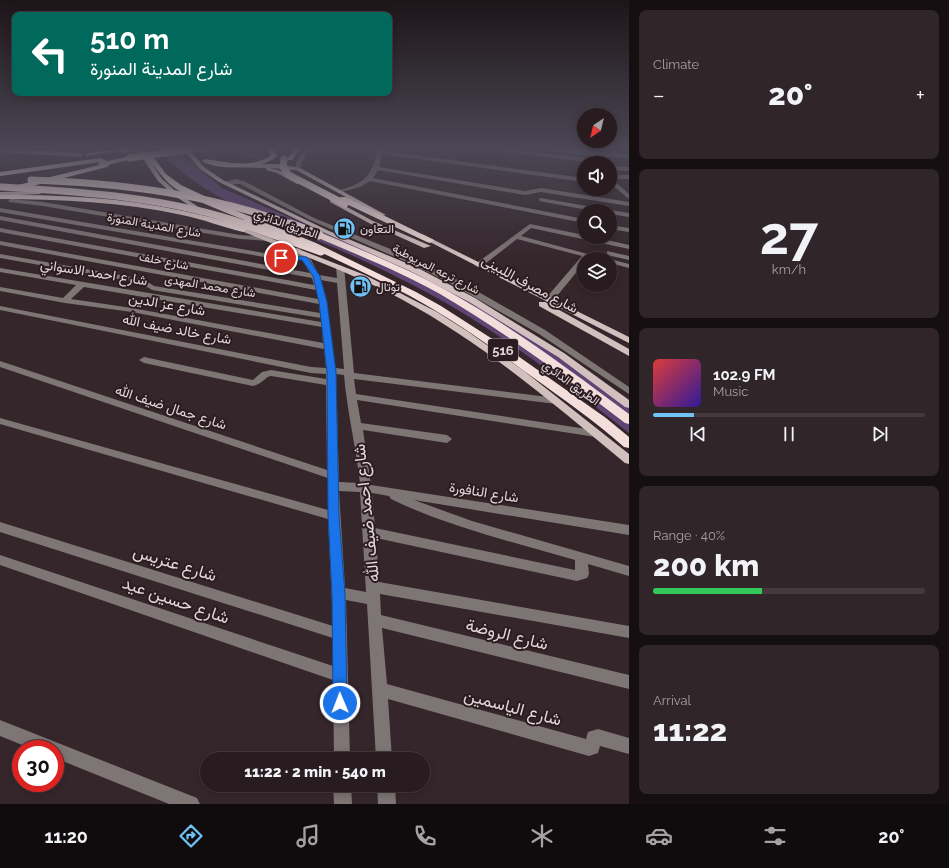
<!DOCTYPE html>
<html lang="en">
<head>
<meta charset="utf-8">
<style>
  :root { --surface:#281c20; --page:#302529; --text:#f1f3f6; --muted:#a5a1a5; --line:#443a3e; --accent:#70c1f4 }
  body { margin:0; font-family:Raleway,Vazirmatn,sans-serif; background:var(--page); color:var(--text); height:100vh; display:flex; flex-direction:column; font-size:15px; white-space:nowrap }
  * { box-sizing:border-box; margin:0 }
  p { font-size:13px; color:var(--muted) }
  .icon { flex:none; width:22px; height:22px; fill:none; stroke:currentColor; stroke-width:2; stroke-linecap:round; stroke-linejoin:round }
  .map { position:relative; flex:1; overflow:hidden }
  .panel { display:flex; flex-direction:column; gap:10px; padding:10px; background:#160f12; width:320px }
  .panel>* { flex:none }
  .banner { position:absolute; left:12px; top:12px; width:380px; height:84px; border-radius:8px; box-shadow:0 2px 10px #0003,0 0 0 1px var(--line); background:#00695c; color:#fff; overflow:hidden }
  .needle { width:26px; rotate:215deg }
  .controls { position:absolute; left:577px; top:108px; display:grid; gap:8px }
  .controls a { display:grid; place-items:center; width:40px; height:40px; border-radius:50%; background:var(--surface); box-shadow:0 2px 10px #0003,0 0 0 1px var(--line); font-size:20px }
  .speed { position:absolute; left:12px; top:740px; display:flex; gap:8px; font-size:20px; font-weight:700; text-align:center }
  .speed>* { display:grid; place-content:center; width:52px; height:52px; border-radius:50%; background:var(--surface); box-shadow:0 2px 10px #0003,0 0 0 1px var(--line); line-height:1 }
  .speed .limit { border:6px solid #d22; background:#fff; color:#111 }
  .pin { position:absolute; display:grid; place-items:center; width:34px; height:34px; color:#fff; margin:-17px; border:2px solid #fff; border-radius:50%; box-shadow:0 1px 4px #0007 }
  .me { position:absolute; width:44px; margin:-22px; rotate:359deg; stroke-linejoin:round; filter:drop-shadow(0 0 3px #0008) }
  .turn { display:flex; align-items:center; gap:14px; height:84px; padding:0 12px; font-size:18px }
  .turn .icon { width:52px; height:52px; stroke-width:2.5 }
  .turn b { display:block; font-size:28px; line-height:34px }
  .big { font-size:30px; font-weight:800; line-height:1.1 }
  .panel .tile { flex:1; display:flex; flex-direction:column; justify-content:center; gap:6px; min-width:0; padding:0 14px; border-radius:8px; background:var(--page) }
  .panel .dial { align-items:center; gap:0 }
  .dial b { font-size:52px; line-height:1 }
  .song { display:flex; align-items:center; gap:12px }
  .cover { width:48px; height:48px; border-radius:6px; background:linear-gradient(135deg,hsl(0 70% 55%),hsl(250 70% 35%)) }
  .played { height:4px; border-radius:2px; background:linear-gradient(90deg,var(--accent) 15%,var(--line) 15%) }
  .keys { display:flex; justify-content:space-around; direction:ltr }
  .heat { display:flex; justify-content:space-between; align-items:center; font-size:22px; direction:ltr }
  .charge { height:6px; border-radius:3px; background:linear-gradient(90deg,#34c759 40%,var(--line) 0) }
  .trip { position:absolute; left:200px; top:752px; width:230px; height:40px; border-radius:20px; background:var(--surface); box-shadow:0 2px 10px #0003,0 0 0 1px var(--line); font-weight:800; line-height:40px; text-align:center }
  .tabs { display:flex; height:64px; justify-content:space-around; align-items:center; background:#100b0d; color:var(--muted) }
  .tabs .icon { width:28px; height:28px }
  .tabs .on { color:var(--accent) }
  .tabs b { font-size:18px; color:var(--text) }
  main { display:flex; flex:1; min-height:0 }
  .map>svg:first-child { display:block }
  .water { fill:#5f4474 }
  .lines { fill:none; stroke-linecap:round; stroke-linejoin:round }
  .stream { stroke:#5f4474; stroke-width:1.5 }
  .river { fill:#5f4474; fill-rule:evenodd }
  .minor { fill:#7e7575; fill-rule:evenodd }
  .major { fill:#d2c0bf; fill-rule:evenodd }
  .highway { fill:#f4dedc; fill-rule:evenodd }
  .highway-bridge-far1 { stroke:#f4dedc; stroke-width:7 }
  .highway-bridge { stroke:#f4dedc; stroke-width:9 }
  .route { fill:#1a73e8; stroke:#114b97 }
  .labels { text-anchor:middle; stroke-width:4; stroke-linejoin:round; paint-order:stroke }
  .far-street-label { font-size:12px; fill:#e1d6d9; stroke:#2b1c21 }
  .far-poi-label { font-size:12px; fill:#e1d6d9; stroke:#2b1c21; text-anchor:start }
  .shield { fill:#2b1c21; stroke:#aa9ea2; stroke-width:1 }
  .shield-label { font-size:13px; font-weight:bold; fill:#e1d6d9 }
  .street-label { font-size:14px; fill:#e1d6d9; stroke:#2b1c21 }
  .near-street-label { font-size:17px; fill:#e1d6d9; stroke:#2b1c21 }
</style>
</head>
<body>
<main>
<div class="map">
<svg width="629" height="804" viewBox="0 0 629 804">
  <rect width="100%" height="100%" fill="#35262b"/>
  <path class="water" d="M156,147H173L222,188L420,274L528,336L629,407V433C565,383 500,332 428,293C398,277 365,261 333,247C272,222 200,198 156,147Z"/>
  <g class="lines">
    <path class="stream" d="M578,147L594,163"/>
    <path class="river" d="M241,148H247L261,158L257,160L241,152Z"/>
    <path class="minor" d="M307,147H313L302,162L300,170H296V162Z
      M378,147H384L383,151L584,178V182L382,154L379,167L525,191L541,188L629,202V206L541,192L525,195L378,170L373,178L584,219V223L370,181L360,187L337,193V191C366,183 372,176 378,147Z
      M467,147H486L588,158L591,160L588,162Z
      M526,147L629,154V158L580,155Z
      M610,166L629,167V171L610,170Z
      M610,175H629V179H612L629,194V199L610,183Z
      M235,179L244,181L314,218L415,259L454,278L545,330L629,387V394L539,334L448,282L409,263L310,220L240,184L225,185L222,183Z
      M541,198L604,209L607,211H593L539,201V199Z
      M11,199L43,202L240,235L269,237L273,239L269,241L240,239L43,206L9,202L8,201Z
      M0,208L276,255L297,256L292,250L299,248L311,260L319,275L337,278L336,267L340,265L344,267L354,373L556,398L561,401L556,404L354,379L356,394L600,431L601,433L600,435L596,437L357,400L361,423L447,435L452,439L447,443L363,430L371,485L629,525V535L414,500L472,521L629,566V576L588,564L589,574L587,578L577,581L376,538L379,582L629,626V638L380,594L381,615L629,675V689L382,628L387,684L586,739L588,732L598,729L629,738V754L600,746L598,753L589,756L388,699L392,759H376L367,604L346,600L350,759H334L333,680L0,565V555L333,666V638L0,532V522L333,626L328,519L0,424V418L328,510V478L0,367V361L327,470L326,385L271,376C265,377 262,384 253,386L144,363L139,360L144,357L253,380L262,372L271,370L326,379V374L311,373L0,310V306L311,367L326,368L324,349L132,312L65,303L0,291V287L63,298L76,285L0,272V268L321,322V318L152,290L141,283L0,258V254L143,279L154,286L320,313L319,304L0,245V241L318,299L316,290L0,232V228L314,285L312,278L0,220V216L310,273L302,260L276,259L0,212ZM321,280L337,283L344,369L335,368L327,302ZM84,287L322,327L323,343L132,308L71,299ZM336,374L344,375C347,411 356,447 360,483L339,482ZM339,491L360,492L366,592L345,588ZM372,493L389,496L391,499C449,527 513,542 575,560V570L375,528Z
      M610,210L629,213V217L610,214V211H607Z
      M530,224L584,235V237H594L629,245V249L531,228L521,236L606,259H584V263L552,302H546V298L582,256L517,239L481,267H478L474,265Z
      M610,225L629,228V232L610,229Z
      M607,251L629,256V260L607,255Z
      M609,259H610L629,264V268L610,263Z
      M0,720L197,798L200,804H169L55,758V749H32L0,736Z
      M333,785H351L352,804H334Z
      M377,785H395L396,804H378Z"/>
    <path class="major" d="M135,147H141L162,179L179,194L203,210V212H199L175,196L158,181Z
      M181,147H187L204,167L223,180L329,231L416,267L475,298L564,353L629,400V408L625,407L558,357L469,302L410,271L325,233L219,182L200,169Z
      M0,148L80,153L83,155L80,157L0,152Z
      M223,164H280L300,168L386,215L381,216L296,170L270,168L281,171L299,181V183L297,184L277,173L266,170V168L221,167L220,166Z
      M42,191L43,192L40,194L0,196V192Z
      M332,199L373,221L431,246L424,248L369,223L330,202V200Z
      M234,224L365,275L437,312L467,331L524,371L629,454V464L625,463C554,404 483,343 401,299C347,270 288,251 232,227V225Z
      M418,234H422L629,337V343L418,236Z
      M539,302H545L629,349V356L539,306Z"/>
    <path class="highway" d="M124,147L127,149L126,150L87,156L84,154Z
      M263,147C271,147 274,148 277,156C265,169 215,171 202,161L205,159C225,162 253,169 271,155Z
      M296,147H302L292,160H288L287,159Z
      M144,153L155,159L166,174L181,185L234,210L316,243L416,292L441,306L508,349L606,418L629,437V448L624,447C595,421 563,399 531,376C492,347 452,319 410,296C378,279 345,264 312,248C268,226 219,214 176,189C162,180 156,164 142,156V154Z
      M130,156L133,158L132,159L111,164L107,167L13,191L9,189L10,187L99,165L98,164L100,162L0,176V172L100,158L108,161Z
      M0,195C71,194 140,199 210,217C220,220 240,223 247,230L243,232C222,227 203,219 182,215C122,202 61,199 0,199Z
      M340,197H346L434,240L430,243L427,242L340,201Z
      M316,233H322C364,251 406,268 446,290C510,325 570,370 629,414V424L625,423C565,377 505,332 440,294C401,272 358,255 316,237Z"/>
    <path class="highway-bridge-far1" d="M124,149L139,147
      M130,158L204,147
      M284,159L283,167L289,175L345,204
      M31,180C120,183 209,194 293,225
      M0,187C83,192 169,197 248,225"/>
    <path class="highway-bridge" d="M245,224L321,251
      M290,224L319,235"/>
  </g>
  <linearGradient id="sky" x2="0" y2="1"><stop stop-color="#1d1518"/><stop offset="0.57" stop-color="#4b4755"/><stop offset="1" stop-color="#4b4755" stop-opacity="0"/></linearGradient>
  <rect width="629" height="260" fill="url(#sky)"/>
  <path class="route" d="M281,256L307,257L320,276L327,302L336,372L339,516L345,594L347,703L345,708L340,710L335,708L333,703L332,594L328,516L327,372L319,302L313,276L302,260L278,259V257Z"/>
  <defs>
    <symbol id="fuel-disc" viewBox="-11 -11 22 22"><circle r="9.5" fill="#70c1f4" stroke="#2b1c21"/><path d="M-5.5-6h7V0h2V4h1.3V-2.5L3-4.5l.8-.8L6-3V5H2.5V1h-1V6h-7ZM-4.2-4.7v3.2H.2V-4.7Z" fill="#111"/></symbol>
  </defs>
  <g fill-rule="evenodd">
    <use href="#fuel-disc" x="332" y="216" width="25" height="25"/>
    <use href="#fuel-disc" x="348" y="274" width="25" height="25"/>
  </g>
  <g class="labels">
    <g class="far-street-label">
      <text transform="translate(286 224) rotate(19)" y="4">الطريق الدائري</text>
      <text transform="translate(154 225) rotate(10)" y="4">شارع المدينة المنورة</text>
      <text transform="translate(164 261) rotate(11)" y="4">شارع خلف</text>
      <text transform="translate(436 269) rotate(27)" y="4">شارع ترعه المريوطية</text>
      <text transform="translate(210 286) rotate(9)" y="4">شارع محمد المهدى</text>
      <text transform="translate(571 383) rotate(36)" y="4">الطريق الدائري</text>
    </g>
    <g class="far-poi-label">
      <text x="360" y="233">التعاون</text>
      <text x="376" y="291">توتال</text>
    </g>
    <rect class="shield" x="488" y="339" width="30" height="22" rx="3"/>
    <g class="shield-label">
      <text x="503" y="355">516</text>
    </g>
    <g class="street-label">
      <text transform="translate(94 272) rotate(9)" y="5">شارع احمد الاسواني</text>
      <text transform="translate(530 284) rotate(28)" y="5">شارع مصرف اللبينى</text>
      <text transform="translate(167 304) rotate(10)" y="5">شارع عز الدين</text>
      <text transform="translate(177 329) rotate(11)" y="5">شارع خالد ضيف الله</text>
      <text transform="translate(171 407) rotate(18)" y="5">شارع جمال ضيف الله</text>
      <text transform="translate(484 492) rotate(9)" y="5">شارع النافورة</text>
    </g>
    <g class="near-street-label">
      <text transform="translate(366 513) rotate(-96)" y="6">شارع احمد ضيف الله</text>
      <text transform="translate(175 563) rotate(17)" y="6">شارع عتريس</text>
      <text transform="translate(176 600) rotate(19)" y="6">شارع حسين عيد</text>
      <text transform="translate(507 634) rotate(14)" y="6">شارع الروضة</text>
      <text transform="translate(513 707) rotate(15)" y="6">شارع الياسمين</text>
    </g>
  </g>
</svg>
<div class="controls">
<a><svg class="needle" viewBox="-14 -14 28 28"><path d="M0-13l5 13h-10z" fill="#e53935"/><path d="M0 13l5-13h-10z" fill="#a5a1a5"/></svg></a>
<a><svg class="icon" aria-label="sound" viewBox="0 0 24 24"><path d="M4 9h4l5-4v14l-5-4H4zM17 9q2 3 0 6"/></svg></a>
<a><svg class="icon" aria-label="search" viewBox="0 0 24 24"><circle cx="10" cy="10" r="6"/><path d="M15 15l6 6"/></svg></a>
<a><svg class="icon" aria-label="layers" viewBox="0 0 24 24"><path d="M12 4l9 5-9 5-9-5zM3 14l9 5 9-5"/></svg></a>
</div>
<div class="speed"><div class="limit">30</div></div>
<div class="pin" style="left:281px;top:258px;background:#d93025"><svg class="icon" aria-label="arrive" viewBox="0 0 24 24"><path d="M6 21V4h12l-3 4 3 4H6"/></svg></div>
<svg class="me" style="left:340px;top:703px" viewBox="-20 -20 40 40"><circle r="17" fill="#1a73e8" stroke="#fff" stroke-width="3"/><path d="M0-11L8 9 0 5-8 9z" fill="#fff"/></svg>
<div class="trip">11:22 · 2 min · 540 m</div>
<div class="banner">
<div class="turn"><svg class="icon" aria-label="left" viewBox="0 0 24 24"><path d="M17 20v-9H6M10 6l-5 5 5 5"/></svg><div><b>510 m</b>شارع المدينة المنورة</div></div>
</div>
</div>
<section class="panel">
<div class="tile"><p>Climate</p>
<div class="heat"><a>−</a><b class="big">20°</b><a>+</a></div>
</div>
<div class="tile dial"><b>27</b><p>km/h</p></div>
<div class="tile">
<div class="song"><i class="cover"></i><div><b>102.9 FM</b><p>Music</p></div></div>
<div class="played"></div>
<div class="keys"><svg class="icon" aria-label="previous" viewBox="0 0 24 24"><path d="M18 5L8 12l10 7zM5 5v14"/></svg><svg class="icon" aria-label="pause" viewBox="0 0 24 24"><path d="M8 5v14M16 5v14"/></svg><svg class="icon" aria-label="next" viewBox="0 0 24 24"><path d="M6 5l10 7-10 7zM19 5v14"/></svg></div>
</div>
<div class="tile"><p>Range · 40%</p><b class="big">200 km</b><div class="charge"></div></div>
<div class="tile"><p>Arrival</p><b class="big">11:22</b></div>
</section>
</main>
<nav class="tabs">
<b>11:20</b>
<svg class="icon on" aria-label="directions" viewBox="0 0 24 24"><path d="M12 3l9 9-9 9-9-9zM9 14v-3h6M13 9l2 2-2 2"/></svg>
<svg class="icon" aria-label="music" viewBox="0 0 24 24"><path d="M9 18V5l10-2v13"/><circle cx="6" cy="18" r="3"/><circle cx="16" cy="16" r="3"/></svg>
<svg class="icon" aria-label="phone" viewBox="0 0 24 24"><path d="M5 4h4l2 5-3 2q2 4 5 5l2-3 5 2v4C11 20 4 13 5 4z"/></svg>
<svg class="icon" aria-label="climate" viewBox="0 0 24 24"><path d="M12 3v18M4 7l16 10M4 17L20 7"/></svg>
<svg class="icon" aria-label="car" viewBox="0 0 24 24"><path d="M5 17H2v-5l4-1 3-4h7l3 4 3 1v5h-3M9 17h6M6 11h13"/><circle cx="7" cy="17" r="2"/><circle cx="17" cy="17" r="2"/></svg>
<svg class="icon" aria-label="filters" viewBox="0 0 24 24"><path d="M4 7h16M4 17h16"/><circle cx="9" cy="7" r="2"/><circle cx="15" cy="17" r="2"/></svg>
<b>20°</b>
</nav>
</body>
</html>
